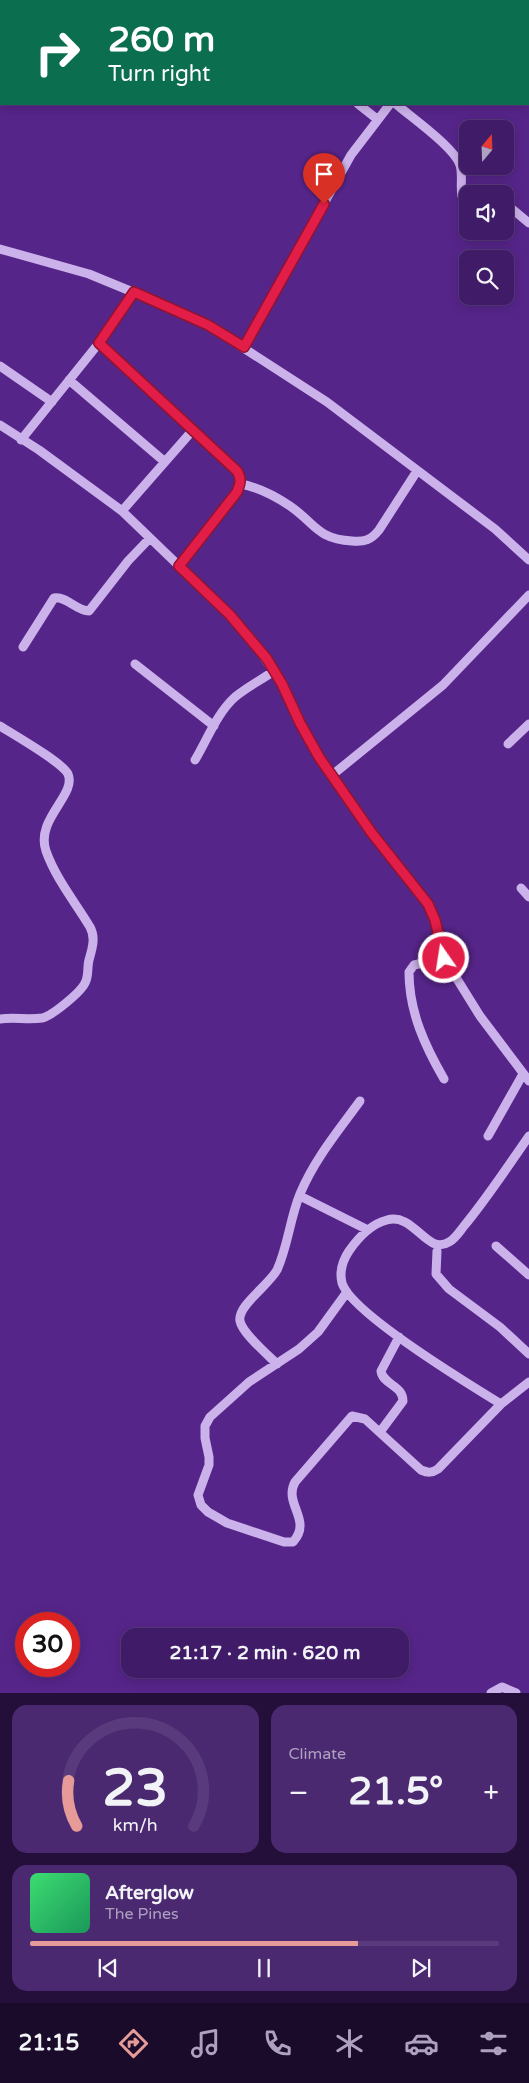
<!DOCTYPE html>
<html lang="en">
<head>
<meta charset="utf-8">
<style>
  :root { --surface:#401c68; --page:#4b2971; --text:#f1f3f6; --muted:#aea1c0; --line:#593a7c; --accent:#e69b98 }
  body { margin:0; font-family:"Varela Round",sans-serif; background:var(--page); color:var(--text); height:100vh; display:flex; flex-direction:column; font-size:19px; white-space:nowrap }
  * { box-sizing:border-box; margin:0 }
  p { font-size:16px; color:var(--muted) }
  .icon { flex:none; width:28px; height:28px; fill:none; stroke:currentColor; stroke-width:2; stroke-linecap:round; stroke-linejoin:round }
  .map { position:relative; height:1693px; overflow:hidden }
  .details { display:flex; flex-direction:column; gap:12px; padding:12px; background:#230f39; flex:1 }
  .details>* { flex:none }
  .hud { position:absolute; left:0px; top:0px; width:530px; height:105px; box-shadow:0 2px 12px #0003,0 0 0 1px var(--line); background:#0b6e4f; color:#fff; overflow:hidden }
  .needle { width:32px; rotate:19deg }
  .controls { position:absolute; left:459px; top:120px; display:grid; gap:10px }
  .controls a { display:grid; place-items:center; width:55px; height:55px; border-radius:10px; background:var(--surface); box-shadow:0 2px 12px #0003,0 0 0 1px var(--line); font-size:25px }
  .speed { position:absolute; left:15px; top:1612px; display:flex; gap:10px; font-size:25px; font-weight:700; text-align:center }
  .speed>* { display:grid; place-content:center; width:65px; height:65px; border-radius:50%; background:var(--surface); box-shadow:0 2px 12px #0003,0 0 0 1px var(--line); line-height:1 }
  .speed .limit { border:8px solid #d22; background:#fff; color:#111 }
  .pin { position:absolute; display:grid; place-items:center; width:42px; height:42px; color:#fff; margin:-51px -21px; border-radius:50% 50% 50% 0; rotate:-45deg; box-shadow:0 0 5px #0007 }
  .pin .icon { rotate:45deg }
  .me { position:absolute; width:55px; margin:-28px; rotate:347deg; stroke-linejoin:round; filter:drop-shadow(0 0 4px #0008) }
  .turn { display:flex; align-items:center; gap:18px; height:105px; padding:0 25px; font-size:22px }
  .turn .icon { width:65px; height:65px; stroke-width:2.5 }
  .turn b { display:block; font-size:35px; line-height:42px }
  .big { font-size:38px; font-weight:700; line-height:1.1 }
  .details .card { flex:1; display:flex; flex-direction:column; justify-content:center; gap:8px; min-width:0; padding:0 18px; border-radius:15px; background:var(--page) }
  .details .dial { align-items:center; gap:0 }
  .dial svg { height:130px; overflow:visible; fill:none; stroke:var(--line); stroke-width:7; stroke-linecap:round; text-anchor:middle }
  .dial text { fill:var(--text); stroke:none }
  .song { display:flex; align-items:center; gap:15px }
  .cover { width:60px; height:60px; border-radius:8px; background:linear-gradient(135deg,hsl(140 70% 55%),hsl(150 70% 35%)) }
  .played { height:5px; border-radius:2px; background:linear-gradient(90deg,var(--accent) 70%,var(--line) 70%) }
  .keys { display:flex; justify-content:space-around; direction:ltr }
  .heat { display:flex; justify-content:space-between; align-items:center; font-size:28px; direction:ltr }
  .details .tiles { flex:1; display:grid; gap:12px; grid-template-columns:1fr 1fr }
  .card:last-child { grid-column:span 2 }
  .trip { position:absolute; left:121px; top:1628px; width:288px; height:50px; border-radius:15px; background:var(--surface); box-shadow:0 2px 12px #0003,0 0 0 1px var(--line); font-weight:700; line-height:50px; text-align:center }
  .dock { display:flex; height:80px; justify-content:space-around; align-items:center; background:#1a0b2a; color:var(--muted) }
  .dock .icon { width:35px; height:35px }
  .dock .on { color:var(--accent) }
  .dock b { font-size:22px; color:var(--text) }
  .map>svg:first-child { display:block }
  .lines { fill:none; stroke-linecap:round; stroke-linejoin:round }
  .minor { stroke:#ccb2ea; stroke-width:9 }
  .route-casing { stroke:#92132f; stroke-width:12 }
  .route { stroke:#e11d48; stroke-width:9 }
</style>
</head>
<body>
<div class="map">
<svg width="529" height="1693" viewBox="0 0 529 1693">
  <rect width="100%" height="100%" fill="#56258a"/>
  <g class="lines">
    <path class="minor" d="M525,0L527,1
      M50,1L55,0
      M486,1L488,0
      M0,21L1,20
      M358,104L377,119
      M396,104C411,117 454,147 460,165C463,175 460,186 462,196L468,201
      M505,203L529,223
      M0,249L89,274L174,309L208,325L327,402L495,529L529,560
      M99,343L237,471C242,479 240,484 237,492L179,566
      M244,347L351,155L390,104
      M0,366L52,402
      M69,380L165,462
      M0,425L39,450L122,511L230,615L251,638L282,684L300,723L331,776L371,832L428,904L435,920L444,958L480,1016L529,1081
      M21,440L99,343L134,292
      M240,484C258,487 275,496 290,506C316,524 317,539 352,541C365,542 371,540 379,530L417,471
      M122,511L192,431
      M23,647L54,598C67,596 76,611 89,611L128,561L150,538
      M135,664L214,726
      M0,726C14,735 62,762 68,774C77,795 35,819 46,851C56,879 75,902 90,927C96,938 92,949 89,960C87,967 89,976 85,983C81,992 52,1016 42,1018C28,1020 14,1017 0,1019
      M508,744L529,724
      M195,760C207,740 217,713 235,697C247,687 261,680 274,671
      M331,776L443,685L529,595
      M521,888L529,897
      M444,958L414,965L409,972C409,1012 425,1046 444,1079
      M488,1136L523,1074
      M300,1196L368,1230
      M496,1246L529,1275
      M437,1251L436,1274L449,1289L500,1327L529,1354
      M347,1292L318,1332L299,1349L249,1382L210,1417L205,1426V1438L209,1457V1465L198,1495L201,1505L208,1512L227,1523L284,1542H293C313,1520 283,1504 295,1482L352,1416L365,1419L421,1470C428,1473 432,1473 438,1469L501,1404L529,1382
      M277,1364C268,1355 242,1333 240,1321C237,1306 269,1285 277,1270C288,1246 290,1218 300,1194C314,1160 338,1131 360,1101
      M501,1404C470,1385 351,1313 342,1283C339,1271 343,1260 349,1251C358,1238 371,1224 387,1220C414,1212 427,1256 449,1242C455,1239 460,1231 464,1226C488,1197 508,1166 529,1136
      M380,1432L403,1401C403,1385 383,1385 381,1371L399,1337
      M491,1693L502,1687L516,1693"/>
  </g>
  <g class="lines">
    <defs>
      <path id="route" d="M324,204L244,347L208,325L134,292L99,343L237,471C242,479 240,484 237,492L179,566L230,615L267,659L282,684L300,723L319,757L371,832L428,904L435,920L444,958"/>
    </defs>
    <use href="#route" class="route-casing"/>
    <use href="#route" class="route"/>
  </g>
</svg>
<div class="controls">
<a><svg class="needle" viewBox="-14 -14 28 28"><path d="M0-13l5 13h-10z" fill="#e53935"/><path d="M0 13l5-13h-10z" fill="#aea1c0"/></svg></a>
<a><svg class="icon" aria-label="sound" viewBox="0 0 24 24"><path d="M4 9h4l5-4v14l-5-4H4zM17 9q2 3 0 6"/></svg></a>
<a><svg class="icon" aria-label="search" viewBox="0 0 24 24"><circle cx="10" cy="10" r="6"/><path d="M15 15l6 6"/></svg></a>
</div>
<div class="speed"><div class="limit">30</div></div>
<div class="pin" style="left:324px;top:204px;background:#d93025"><svg class="icon" aria-label="arrive" viewBox="0 0 24 24"><path d="M6 21V4h12l-3 4 3 4H6"/></svg></div>
<svg class="me" style="left:444px;top:958px" viewBox="-20 -20 40 40"><circle r="17" fill="#e11d48" stroke="#fff" stroke-width="3"/><path d="M0-11L8 9 0 5-8 9z" fill="#fff"/></svg>
<div class="trip">21:17 · 2 min · 620 m</div>
<div class="hud">
<div class="turn"><svg class="icon" aria-label="right" viewBox="0 0 24 24"><path d="M7 20v-9h11M14 6l5 5-5 5"/></svg><div><b>260 m</b>Turn right</div></div>
</div>
</div>
<section class="details">
<div class="tiles">
<div class="card dial"><svg viewBox="0 0 100 80">
<path d="M14 69A42 42 0 1 1 86 69"/>
<path d="M14 69A42 42 0 0 1 9 41" stroke="#e69b98"/>
<text x="50" y="56" font-size="32" font-weight="700">23</text>
<text x="50" y="72" font-size="11">km/h</text>
</svg></div>
<div class="card"><p>Climate</p>
<div class="heat"><a>−</a><b class="big">21.5°</b><a>+</a></div>
</div>
<div class="card">
<div class="song"><i class="cover"></i><div><b>Afterglow</b><p>The Pines</p></div></div>
<div class="played"></div>
<div class="keys"><svg class="icon" aria-label="previous" viewBox="0 0 24 24"><path d="M18 5L8 12l10 7zM5 5v14"/></svg><svg class="icon" aria-label="pause" viewBox="0 0 24 24"><path d="M8 5v14M16 5v14"/></svg><svg class="icon" aria-label="next" viewBox="0 0 24 24"><path d="M6 5l10 7-10 7zM19 5v14"/></svg></div>
</div>
</div>
</section>
<nav class="dock">
<b>21:15</b>
<svg class="icon on" aria-label="directions" viewBox="0 0 24 24"><path d="M12 3l9 9-9 9-9-9zM9 14v-3h6M13 9l2 2-2 2"/></svg>
<svg class="icon" aria-label="music" viewBox="0 0 24 24"><path d="M9 18V5l10-2v13"/><circle cx="6" cy="18" r="3"/><circle cx="16" cy="16" r="3"/></svg>
<svg class="icon" aria-label="phone" viewBox="0 0 24 24"><path d="M5 4h4l2 5-3 2q2 4 5 5l2-3 5 2v4C11 20 4 13 5 4z"/></svg>
<svg class="icon" aria-label="climate" viewBox="0 0 24 24"><path d="M12 3v18M4 7l16 10M4 17L20 7"/></svg>
<svg class="icon" aria-label="car" viewBox="0 0 24 24"><path d="M5 17H2v-5l4-1 3-4h7l3 4 3 1v5h-3M9 17h6M6 11h13"/><circle cx="7" cy="17" r="2"/><circle cx="17" cy="17" r="2"/></svg>
<svg class="icon" aria-label="filters" viewBox="0 0 24 24"><path d="M4 7h16M4 17h16"/><circle cx="9" cy="7" r="2"/><circle cx="15" cy="17" r="2"/></svg>
</nav>
</body>
</html>
